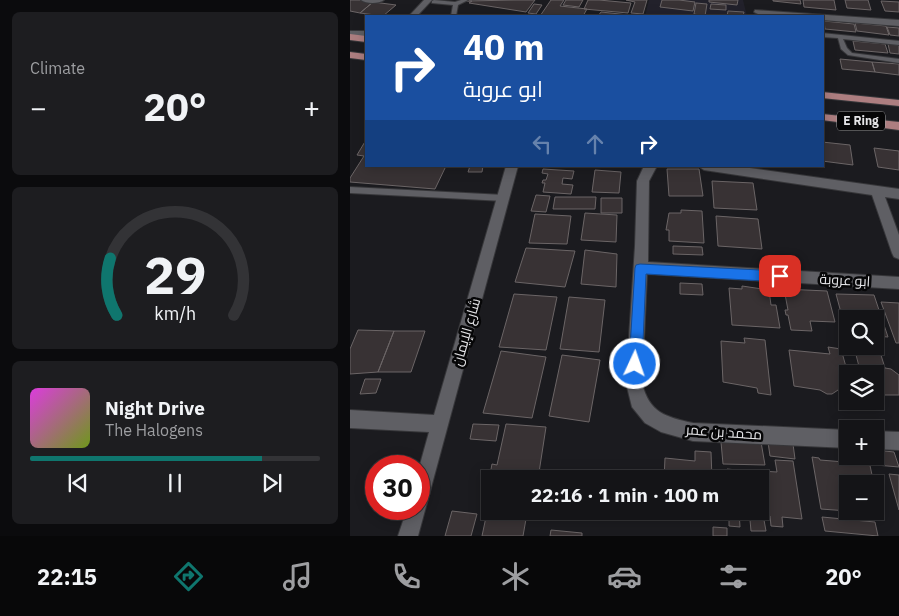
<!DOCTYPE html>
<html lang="en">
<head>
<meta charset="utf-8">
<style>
  :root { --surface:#141417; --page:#1d1d20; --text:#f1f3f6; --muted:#9d9ea1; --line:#333336; --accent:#0f766e }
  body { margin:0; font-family:"IBM Plex Sans",Cairo,sans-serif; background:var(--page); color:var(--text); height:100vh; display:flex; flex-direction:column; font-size:19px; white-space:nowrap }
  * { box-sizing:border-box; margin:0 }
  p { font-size:16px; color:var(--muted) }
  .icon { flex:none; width:28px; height:28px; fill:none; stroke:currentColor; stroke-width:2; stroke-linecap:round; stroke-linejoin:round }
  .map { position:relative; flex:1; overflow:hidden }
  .side { display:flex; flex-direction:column; gap:12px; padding:12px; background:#0b0b0d; width:350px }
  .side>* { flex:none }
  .guide { position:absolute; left:15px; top:15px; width:459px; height:152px; border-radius:0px; box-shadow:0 2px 12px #0003,0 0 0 1px var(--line); background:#1a4fa0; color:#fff; overflow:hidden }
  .controls { position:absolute; left:489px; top:310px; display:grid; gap:10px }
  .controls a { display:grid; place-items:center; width:45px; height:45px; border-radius:0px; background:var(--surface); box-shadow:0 2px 12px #0003,0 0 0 1px var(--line); font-size:25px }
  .speed { position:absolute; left:15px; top:455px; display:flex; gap:10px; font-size:25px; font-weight:700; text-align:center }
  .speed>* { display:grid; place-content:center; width:65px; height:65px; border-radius:50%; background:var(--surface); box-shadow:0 2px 12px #0003,0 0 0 1px var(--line); line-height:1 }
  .speed .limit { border:8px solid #d22; background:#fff; color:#111 }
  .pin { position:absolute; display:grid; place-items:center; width:42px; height:42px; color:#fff; margin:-21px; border-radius:10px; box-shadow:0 2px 8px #0006 }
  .me { position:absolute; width:55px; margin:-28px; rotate:3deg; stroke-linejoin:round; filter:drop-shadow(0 0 4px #0008) }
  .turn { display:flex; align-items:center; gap:18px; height:105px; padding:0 15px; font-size:22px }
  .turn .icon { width:65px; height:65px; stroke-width:2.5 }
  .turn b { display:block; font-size:35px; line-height:42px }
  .lanes { display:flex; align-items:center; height:48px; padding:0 15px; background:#0003; justify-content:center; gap:25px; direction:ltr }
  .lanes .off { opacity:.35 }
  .big { font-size:38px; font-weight:800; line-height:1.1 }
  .side .card { flex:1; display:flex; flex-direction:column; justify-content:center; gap:8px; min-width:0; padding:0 18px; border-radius:8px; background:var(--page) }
  .side .dial { align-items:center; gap:0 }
  .dial svg { height:130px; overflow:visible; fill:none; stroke:var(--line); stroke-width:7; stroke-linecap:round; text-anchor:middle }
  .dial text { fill:var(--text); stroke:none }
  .song { display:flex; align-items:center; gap:15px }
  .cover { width:60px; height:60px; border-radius:8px; background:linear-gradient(135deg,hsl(300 70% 55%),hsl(80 70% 35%)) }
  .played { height:5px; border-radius:2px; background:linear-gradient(90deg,var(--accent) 80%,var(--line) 80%) }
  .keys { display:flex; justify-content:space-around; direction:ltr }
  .heat { display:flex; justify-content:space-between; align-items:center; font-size:28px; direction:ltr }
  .trip { position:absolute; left:131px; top:470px; width:288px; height:50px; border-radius:0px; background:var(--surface); box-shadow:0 2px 12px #0003,0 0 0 1px var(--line); font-weight:800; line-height:50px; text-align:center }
  .dock { display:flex; height:80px; justify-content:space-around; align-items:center; background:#080809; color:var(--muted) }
  .dock .icon { width:35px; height:35px }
  .dock .current { color:var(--accent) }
  .dock b { font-size:22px; color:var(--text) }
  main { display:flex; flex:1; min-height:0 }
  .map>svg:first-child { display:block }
  .built { fill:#22212b }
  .building { fill:#383234; stroke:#6b6566 }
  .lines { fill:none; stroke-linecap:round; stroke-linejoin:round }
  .service-casing { stroke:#37373a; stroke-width:2 }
  .minor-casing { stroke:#37373a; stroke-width:2 }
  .tertiary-casing { stroke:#37373a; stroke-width:2 }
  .primary-casing { stroke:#37373a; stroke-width:2 }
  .service { fill:#5f5f64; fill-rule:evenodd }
  .minor { fill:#5f5f64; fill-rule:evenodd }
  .tertiary { fill:#5f5f64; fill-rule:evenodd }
  .primary { fill:#ad7e80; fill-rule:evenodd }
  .route { fill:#1a73e8; stroke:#114b97 }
  .labels { text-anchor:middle; stroke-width:5; stroke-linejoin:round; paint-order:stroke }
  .shield { fill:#060607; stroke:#a2a2a4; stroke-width:1 }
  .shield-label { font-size:12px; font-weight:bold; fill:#e5e5e8 }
  .street-label { font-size:14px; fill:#e5e5e8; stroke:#060607 }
</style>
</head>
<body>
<main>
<section class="side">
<div class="card"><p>Climate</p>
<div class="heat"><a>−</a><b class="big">20°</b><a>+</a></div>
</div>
<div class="card dial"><svg viewBox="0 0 100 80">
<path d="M14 69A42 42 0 1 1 86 69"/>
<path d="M14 69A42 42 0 0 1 10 34" stroke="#0f766e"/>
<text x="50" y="56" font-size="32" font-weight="700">29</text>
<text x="50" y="72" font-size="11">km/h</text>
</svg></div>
<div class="card">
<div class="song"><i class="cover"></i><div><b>Night Drive</b><p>The Halogens</p></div></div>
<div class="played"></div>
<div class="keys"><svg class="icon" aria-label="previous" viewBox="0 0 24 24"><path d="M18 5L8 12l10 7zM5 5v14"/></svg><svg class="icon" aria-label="pause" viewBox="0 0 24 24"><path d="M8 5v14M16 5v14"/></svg><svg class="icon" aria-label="next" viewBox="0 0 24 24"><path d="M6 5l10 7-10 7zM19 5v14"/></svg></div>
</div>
</section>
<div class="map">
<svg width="549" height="536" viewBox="0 0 549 536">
  <rect width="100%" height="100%" fill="#1b1b1f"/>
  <path class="built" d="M299,0H393L397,16H295Z"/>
  <path class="building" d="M0,0H14L23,2L10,13L0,11Z
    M167,0H185L176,12L119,3L122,1H116Z
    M201,0H214L210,6L237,9L233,16H190Z
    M216,0H233L229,7L213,5Z
    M238,0H249L281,3L278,13L234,9Z
    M276,0H297L293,14L281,13L285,2Z
    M312,0H329L345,2L343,11L310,7Z
    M359,0H388L387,5L359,2Z
    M423,0H450L451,4L423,1Z
    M453,0H484L486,10L454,7Z
    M495,0H518L521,10L497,8Z
    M531,1L549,2V12L535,11Z
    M23,2L46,5L33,16L10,13Z
    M346,3L357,4L355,16L344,14Z
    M184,4L192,5L186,14L178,13Z
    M361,4L376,5V10L360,9Z
    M378,11L394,12L393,16H377Z
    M251,12L288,16H248Z
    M474,21L504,24L506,32L475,29Z
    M505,23L536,26L539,35L507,31Z
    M537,27L549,28V36L540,35Z
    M503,41L535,44L538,53L505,50Z
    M538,44L549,45V54L540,53Z
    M490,59L522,62L525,72L492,69Z
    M522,62L549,64V75L525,72Z
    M16,140V166H96L85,189L0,182V178L14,156L7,155Z
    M472,142L500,145L503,165L472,161Z
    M524,148L549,151V170L528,167Z
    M120,166H133L132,172H118Z
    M193,169L224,171L222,179L213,178L212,184L223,185L221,194L193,192L195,183H192L193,180H196L198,174L192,173Z
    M317,169H349L353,196H319Z
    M245,170L271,172L269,193L242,192Z
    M362,181L403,183L407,210L364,208Z
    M186,195L200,196L196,212L181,211Z
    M205,197H246L245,209H203Z
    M251,198H272V213H251Z
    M331,210L352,211L354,243L319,241V230H316L319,213H331Z
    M235,213L267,215L266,242L231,240Z
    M185,214L221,216L217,244L179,243Z
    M366,216L408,219L412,249L368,246Z
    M323,246L352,247L353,255L323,254Z
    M176,248L225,251L215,287L165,282Z
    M235,250L267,254L266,287L231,284Z
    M330,283L352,284L353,295L330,294Z
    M392,286L419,290L421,305H426L430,328L382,325L379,288L392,289Z
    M434,289L477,291L485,322L460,321L462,331L441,330L438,315H436L435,310H438Z
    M164,294L207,297L196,350L149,347Z
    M486,294L524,295L538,337L525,336V319H498L497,335Z
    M219,297L255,300L249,352L210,349Z
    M531,302L549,303V343H546Z
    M8,330L44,331L28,372L0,374V349Z
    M44,331H75L61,372H28Z
    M394,338L415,340L421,395L408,393L407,388L373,382L371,341L395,343Z
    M478,347L491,349L498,374V390H488L482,394H477L470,390L444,386L439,350L480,354Z
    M151,351L196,357L182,418L133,413Z
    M505,351L530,352L535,368L541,369L549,375V395H532V389H525V374H511Z
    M212,355L250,360L239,422L199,416Z
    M15,379H31L26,393L10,394Z
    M496,401H504L507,409H498Z
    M123,424L149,425L146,441L120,439Z
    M156,424L196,427L188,479L139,480L142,464L147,465Z
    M371,442H411L415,465L373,464Z
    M418,442L443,444L445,459L420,456Z
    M525,450L544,452L549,467L526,465L524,456Z
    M345,451L361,452L362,479H314L315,458L345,461Z
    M462,457L469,458L470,460L507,463L506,460L519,461L524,484H498V511L471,509Z
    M425,460L443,461L452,519L432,517L433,527L421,526L420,516L399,515V511H410V479H396L395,470L427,472Z
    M377,469L387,470L388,479H377Z
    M539,474L549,475V510Z
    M102,511L127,514L121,536H95Z
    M379,511H389L390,527L379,526Z
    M136,517L176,519L173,536H132Z
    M472,517L525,522L528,536L475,531Z
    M400,520H414L416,531H401Z
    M363,527L377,528V536H363Z
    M201,530L232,533V536H200Z"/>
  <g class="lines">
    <defs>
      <path id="service" d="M84,0L105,2L111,0H118L108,5L106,16H101L103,5L82,3V1Z
        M472,33L549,41V45L493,39L497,48L502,53L549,59V63L498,55L491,49L488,38L472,37Z
        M0,187L154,195L158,198L154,201L0,193Z"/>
      <path id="minor" d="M11,0H34C29,4 16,4 11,0Z
        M405,10L549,20V26L472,20V16L408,14L404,12Z
        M156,166H168L68,536H48L57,509H69V468L79,432L0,428V410L84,415Z
        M294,166H307L299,181L298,262L549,277V289L297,274L292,383C299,413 316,417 343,423L498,430V448L343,441L311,432L295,423L282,407L276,383L285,246L287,181Z
        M348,166H385L549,189V199L535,197L549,235V259L544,257L542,253L522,195L354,170Z
        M525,431L549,432V450L525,449Z"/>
      <path id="tertiary" d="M74,0H82L67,16H59Z
        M0,31H16V37H0Z"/>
      <path id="primary" d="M0,34L16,36V42L0,40Z
        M0,52L16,54V60L0,58Z
        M472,92L549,100V106L472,98Z
        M472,114L549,122V130L472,120Z"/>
    </defs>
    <use href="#service" class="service-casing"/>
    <use href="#minor" class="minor-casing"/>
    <use href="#tertiary" class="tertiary-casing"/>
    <use href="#primary" class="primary-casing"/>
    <use href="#service" class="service"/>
    <use href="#minor" class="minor"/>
    <use href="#tertiary" class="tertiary"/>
    <use href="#primary" class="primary"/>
  </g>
  <path class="route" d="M290,264L430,271L434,273L436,276L434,280L430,282L296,274L292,364L290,369L285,370L281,369L279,364L285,268L286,265Z"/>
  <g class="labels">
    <rect class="shield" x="487" y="111.5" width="48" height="19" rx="4"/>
    <g class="shield-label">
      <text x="511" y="125">E Ring</text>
    </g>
    <g class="street-label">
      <text transform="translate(495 280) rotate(3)" y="5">ابو عروبة</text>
      <text transform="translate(116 332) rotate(-74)" y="5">شارع الإيمان</text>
      <text transform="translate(374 432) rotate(4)" y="5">محمد بن عمر</text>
    </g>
  </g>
</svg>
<div class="controls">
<a><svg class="icon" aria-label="search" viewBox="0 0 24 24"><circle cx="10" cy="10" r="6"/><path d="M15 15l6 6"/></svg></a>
<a><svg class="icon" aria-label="layers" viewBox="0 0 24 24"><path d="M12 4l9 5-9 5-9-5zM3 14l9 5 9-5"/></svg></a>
<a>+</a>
<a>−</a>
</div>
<div class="speed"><div class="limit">30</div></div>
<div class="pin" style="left:430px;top:276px;background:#d93025"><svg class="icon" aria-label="arrive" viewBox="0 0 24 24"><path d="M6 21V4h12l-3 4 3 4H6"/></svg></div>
<svg class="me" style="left:285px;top:364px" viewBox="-20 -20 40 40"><circle r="17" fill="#1a73e8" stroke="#fff" stroke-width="3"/><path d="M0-11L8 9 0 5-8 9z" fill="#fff"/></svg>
<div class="trip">22:16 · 1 min · 100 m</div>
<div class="guide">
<div class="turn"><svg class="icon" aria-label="right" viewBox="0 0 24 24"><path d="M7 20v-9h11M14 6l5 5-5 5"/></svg><div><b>40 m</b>ابو عروبة</div></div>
<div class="lanes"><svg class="icon off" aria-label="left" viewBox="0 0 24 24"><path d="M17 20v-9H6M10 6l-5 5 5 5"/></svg><svg class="icon off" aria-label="ahead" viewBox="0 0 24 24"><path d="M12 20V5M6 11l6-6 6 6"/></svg><svg class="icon" aria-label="right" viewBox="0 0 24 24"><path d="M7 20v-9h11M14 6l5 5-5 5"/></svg></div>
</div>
</div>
</main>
<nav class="dock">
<b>22:15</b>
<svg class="icon current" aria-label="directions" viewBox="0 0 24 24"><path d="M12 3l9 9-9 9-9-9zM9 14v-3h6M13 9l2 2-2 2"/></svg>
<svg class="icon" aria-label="music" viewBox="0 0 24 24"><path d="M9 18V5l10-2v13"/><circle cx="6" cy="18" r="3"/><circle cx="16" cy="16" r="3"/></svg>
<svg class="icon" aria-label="phone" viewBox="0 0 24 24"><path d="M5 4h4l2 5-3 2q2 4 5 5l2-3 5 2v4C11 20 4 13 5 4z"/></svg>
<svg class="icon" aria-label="climate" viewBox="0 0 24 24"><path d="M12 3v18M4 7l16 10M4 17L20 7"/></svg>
<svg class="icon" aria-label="car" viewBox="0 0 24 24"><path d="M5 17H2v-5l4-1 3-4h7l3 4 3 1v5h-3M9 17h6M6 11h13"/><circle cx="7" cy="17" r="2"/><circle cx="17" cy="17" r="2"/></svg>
<svg class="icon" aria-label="filters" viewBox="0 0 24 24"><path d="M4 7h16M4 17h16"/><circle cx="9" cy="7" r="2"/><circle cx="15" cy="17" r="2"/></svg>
<b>20°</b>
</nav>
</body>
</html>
